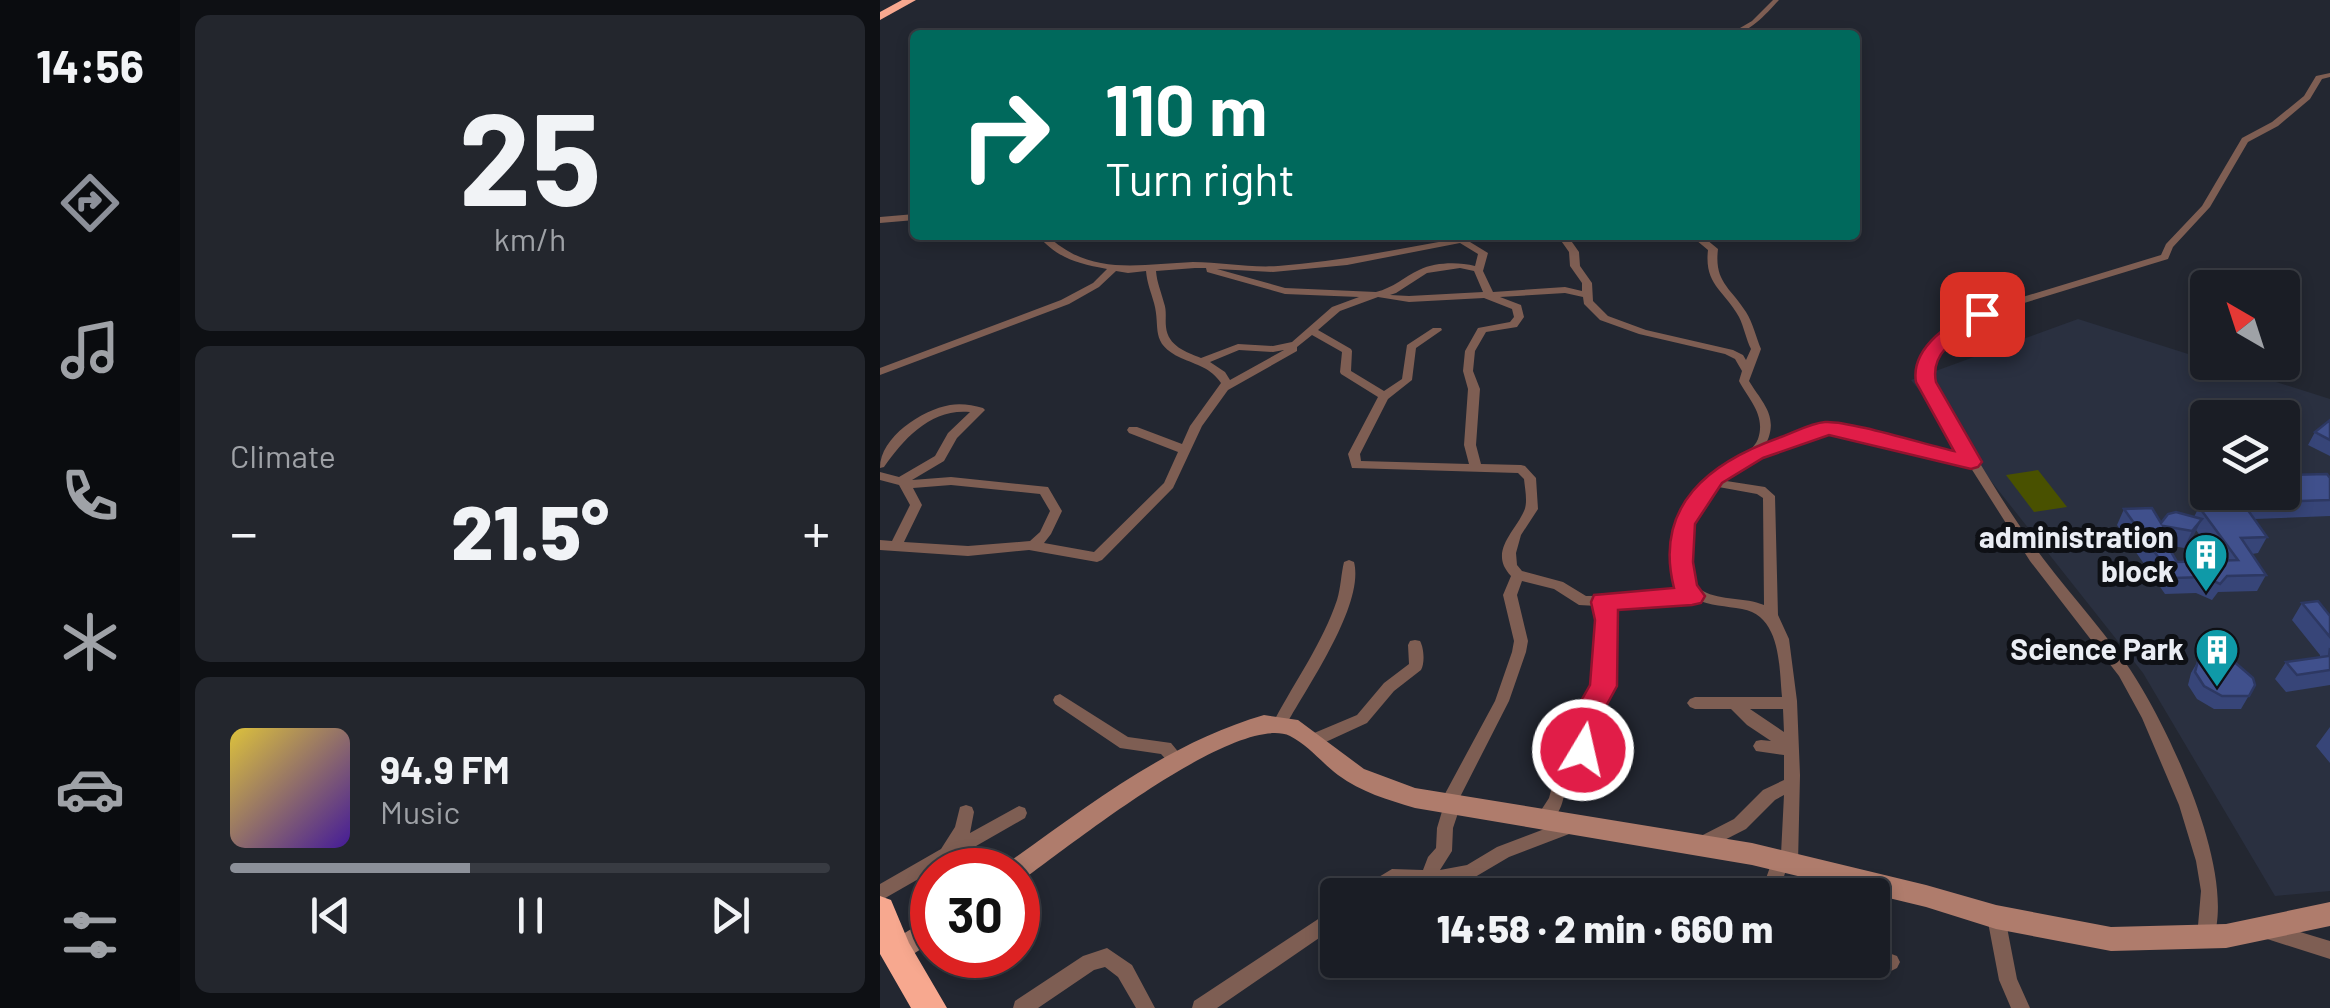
<!DOCTYPE html>
<html lang="en">
<head>
<meta charset="utf-8">
<style>
  :root { --surface:#1a1d25; --page:#23262d; --text:#f1f3f6; --muted:#9fa2a7; --line:#383b42; --accent:#8c9099 }
  body { margin:0; font-family:Barlow,sans-serif; background:var(--page); color:var(--text); height:100vh; display:flex; flex-direction:column; font-size:38px; white-space:nowrap }
  * { box-sizing:border-box; margin:0 }
  p { font-size:32px; color:var(--muted) }
  .icon { flex:none; width:55px; height:55px; fill:none; stroke:currentColor; stroke-width:2; stroke-linecap:round; stroke-linejoin:round }
  .map { position:relative; flex:1; overflow:hidden }
  .side { display:flex; flex-direction:column; gap:15px; padding:15px; background:#0e1014; width:700px }
  .side>* { flex:none }
  .guide { position:absolute; left:30px; top:30px; width:950px; height:210px; border-radius:10px; box-shadow:0 5px 15px #0003,0 0 0 2px var(--line); background:#00695c; color:#fff; overflow:hidden }
  .needle { width:65px; rotate:321deg }
  .tools { position:absolute; left:1310px; top:270px; display:grid; gap:20px }
  .tools a { display:grid; place-items:center; width:110px; height:110px; border-radius:10px; background:var(--surface); box-shadow:0 5px 15px #0003,0 0 0 2px var(--line); font-size:50px }
  .speed { position:absolute; left:30px; top:848px; display:flex; gap:20px; font-size:50px; font-weight:700; text-align:center }
  .speed>* { display:grid; place-content:center; width:130px; height:130px; border-radius:50%; background:var(--surface); box-shadow:0 5px 15px #0003,0 0 0 2px var(--line); line-height:1 }
  .speed .limit { border:15px solid #d22; background:#fff; color:#111 }
  .pin { position:absolute; display:grid; place-items:center; width:85px; height:85px; color:#fff; margin:-42px; border-radius:20px; box-shadow:0 5px 15px #0006 }
  .me { position:absolute; width:110px; margin:-55px; rotate:9deg; stroke-linejoin:round; filter:drop-shadow(0 0 8px #0008) }
  .turn { display:flex; align-items:center; gap:35px; height:210px; padding:0 30px; font-size:45px }
  .turn .icon { width:130px; height:130px; stroke-width:2.5 }
  .turn b { display:block; font-size:70px; line-height:85px }
  .big { font-size:75px; font-weight:800; line-height:1.1 }
  .side .widget { flex:1; display:flex; flex-direction:column; justify-content:center; gap:15px; min-width:0; padding:0 35px; border-radius:15px; background:var(--page) }
  .side .dial { align-items:center; gap:0 }
  .dial b { font-size:130px; line-height:1 }
  .song { display:flex; align-items:center; gap:30px }
  .cover { width:120px; height:120px; border-radius:15px; background:linear-gradient(135deg,hsl(50 70% 55%),hsl(260 70% 35%)) }
  .played { height:10px; border-radius:5px; background:linear-gradient(90deg,var(--accent) 40%,var(--line) 40%) }
  .keys { display:flex; justify-content:space-around; direction:ltr }
  .heat { display:flex; justify-content:space-between; align-items:center; font-size:55px; direction:ltr }
  .trip { position:absolute; left:440px; top:878px; width:570px; height:100px; border-radius:10px; background:var(--surface); box-shadow:0 5px 15px #0003,0 0 0 2px var(--line); font-weight:800; line-height:100px; text-align:center }
  main { display:flex; flex:1; min-height:0 }
  .dock { display:flex; flex-direction:column; width:180px; justify-content:space-around; align-items:center; background:#0a0c0f; color:var(--muted) }
  .dock .icon { width:70px; height:70px }
  .dock .selected { color:var(--accent) }
  .dock b { font-size:45px; color:var(--text) }
  .map>svg:first-child { display:block }
  .built { fill:#2a3040; fill-rule:evenodd }
  .green { fill:#495100 }
  .lines { fill:none; stroke-linecap:round; stroke-linejoin:round }
  .street { fill:#7e5e53; fill-rule:evenodd }
  .secondary { fill:#af7c6c; fill-rule:evenodd }
  .highway { fill:#f7a88f; fill-rule:evenodd }
  .wall { fill:#374578; fill-rule:evenodd }
  .shaded-wall { fill:#2d3862 }
  .building { fill:#40508c; stroke:#2d3862; stroke-width:2.5 }
  .route { fill:#e11d48; stroke:#92132f; stroke-width:2.5 }
  .labels { text-anchor:middle; stroke-width:10; stroke-linejoin:round; paint-order:stroke }
  .poi-label { font-size:30px; font-weight:bold; fill:#eaedf4; stroke:#0e1015; text-anchor:end }
</style>
</head>
<body>
<main>
<nav class="dock">
<b>14:56</b>
<svg class="icon selected" aria-label="directions" viewBox="0 0 24 24"><path d="M12 3l9 9-9 9-9-9zM9 14v-3h6M13 9l2 2-2 2"/></svg>
<svg class="icon" aria-label="music" viewBox="0 0 24 24"><path d="M9 18V5l10-2v13"/><circle cx="6" cy="18" r="3"/><circle cx="16" cy="16" r="3"/></svg>
<svg class="icon" aria-label="phone" viewBox="0 0 24 24"><path d="M5 4h4l2 5-3 2q2 4 5 5l2-3 5 2v4C11 20 4 13 5 4z"/></svg>
<svg class="icon" aria-label="climate" viewBox="0 0 24 24"><path d="M12 3v18M4 7l16 10M4 17L20 7"/></svg>
<svg class="icon" aria-label="car" viewBox="0 0 24 24"><path d="M5 17H2v-5l4-1 3-4h7l3 4 3 1v5h-3M9 17h6M6 11h13"/><circle cx="7" cy="17" r="2"/><circle cx="17" cy="17" r="2"/></svg>
<svg class="icon" aria-label="filters" viewBox="0 0 24 24"><path d="M4 7h16M4 17h16"/><circle cx="9" cy="7" r="2"/><circle cx="15" cy="17" r="2"/></svg>
</nav>
<section class="side">
<div class="widget dial"><b>25</b><p>km/h</p></div>
<div class="widget"><p>Climate</p>
<div class="heat"><a>−</a><b class="big">21.5°</b><a>+</a></div>
</div>
<div class="widget">
<div class="song"><i class="cover"></i><div><b>94.9 FM</b><p>Music</p></div></div>
<div class="played"></div>
<div class="keys"><svg class="icon" aria-label="previous" viewBox="0 0 24 24"><path d="M18 5L8 12l10 7zM5 5v14"/></svg><svg class="icon" aria-label="pause" viewBox="0 0 24 24"><path d="M8 5v14M16 5v14"/></svg><svg class="icon" aria-label="next" viewBox="0 0 24 24"><path d="M6 5l10 7-10 7zM19 5v14"/></svg></div>
</div>
</section>
<div class="map">
<svg width="1450" height="1008" viewBox="0 0 1450 1008">
  <rect width="100%" height="100%" fill="#232731"/>
  <path class="built" d="M1198,319L1450,399V891L1395,896L1263,673L1031,380ZM1328,418H1402V492H1328Z"/>
  <path class="green" d="M1158,470L1187,507L1154,512L1126,475Z"/>
  <g class="lines">
    <path class="street" d="M893,0H899C885,15 869,34 848,35L872,21Z
      M1450,73V77L1442,79L1430,99L1398,126L1368,142L1330,207L1293,247L1288,259L1118,311L1058,350L1050,364L1051,382C1083,434 1113,488 1148,538C1179,582 1216,621 1247,665C1287,723 1359,874 1332,943L1326,946L1320,943L1317,937L1321,891L1316,861L1299,805L1262,718L1239,676L1150,561L1089,465L953,432C917,437 869,458 840,480L885,487L895,496L898,615L909,639L917,701L920,775L918,863L915,868L909,871L906,870L898,895H880L894,856L901,854L904,795L895,800L866,829L821,852L815,849L813,844L815,839L854,819L883,790L904,780V755L876,751L873,746L876,741L881,740L891,741L867,725L851,709H815L810,707L807,703L810,699L815,697H902C899,666 901,616 862,609C846,606 830,606 815,599L799,605L731,606L734,619L730,689L706,730L711,750C705,759 695,767 690,776C681,795 687,812 664,825L658,823L656,818L669,798L677,768L695,748L690,729L716,688L720,619L717,606L699,605L674,589L642,581L637,595L648,641L646,652L629,701L579,799L581,804L573,828L572,851L560,870L587,865L617,847L691,819L697,821L699,826L697,831L629,857L590,880L558,886L515,885L500,895H476L479,889L512,869L543,870L548,857L556,848L557,828L563,808L560,803L615,701L632,652L634,641L623,595L631,576C608,552 635,532 644,511C648,503 645,489 644,479L638,473L472,468L468,454L498,397L461,374L460,372L462,352L432,335L417,347V351L348,390L322,426L293,488L222,560L217,562L149,550L88,556L0,550V540L12,541L30,505L19,485L0,480V472L19,477L55,456L68,433L90,412C52,408 24,438 4,467L0,468C0,437 42,410 70,405C81,403 92,405 103,408L105,410L77,438L64,461L32,480L71,477L168,487L182,511L171,534L164,543L214,552L284,483L298,452L249,433L247,430L249,427H257L302,444L310,426L341,383C331,368 317,365 301,358C269,343 281,328 274,303C271,292 267,283 266,271L248,273L236,271L219,287L189,304L0,375V368L181,300L213,283L227,269C196,263 179,259 157,235H167C210,277 260,264 313,262C341,262 370,268 398,266C465,261 530,247 596,235H616L590,242L608,253L603,271L613,292L685,287L702,291V283L690,266L689,252L677,235H687L699,252L700,266L712,283L713,301L728,316L766,330L853,350L863,355L866,360L871,349C866,339 864,327 859,317C844,290 824,285 828,250L810,235H821L838,249C834,282 850,287 866,312C873,323 876,337 881,349L869,381C883,404 900,417 885,446L929,428L953,424L1084,456L1039,377L1040,364L1050,346L1110,307L1281,255L1286,244L1322,206L1362,138L1392,122L1424,96L1436,76ZM580,243L598,254L595,266C578,262 556,262 539,270C524,277 513,288 496,292L405,288L337,269L393,272L467,265ZM315,268H326L327,272L405,294L479,297L452,307L412,342L393,346L358,344L321,358C306,352 288,346 286,327C285,319 287,311 284,303C281,291 277,283 276,271ZM580,268L594,271L603,292L529,296L510,295L516,293L547,273ZM685,293L703,297L704,304L720,320L759,334L845,354L855,359L862,371L859,381C869,400 886,415 878,439C870,458 842,464 828,477C799,502 781,559 805,592L798,595L706,596L683,582L642,571L637,565L636,553L641,535L658,509L656,478L645,466L641,465L601,464L596,445L600,389L593,371L595,351L606,332L637,327L644,317L641,305L620,297ZM498,297L529,302L604,298L632,309L634,317L630,322L598,328L585,351L583,371L588,389L584,445L589,464L481,461L480,454L508,399L532,380L536,348L562,330L561,328H553L527,345L522,379L504,391L471,371L472,351L471,349L438,330L460,311ZM359,350L393,352L404,350L350,380L345,372L330,362ZM71,485L160,494L170,511L160,532L150,541L88,546L24,542L42,505L33,488ZM833,486L877,494L883,498L884,605C865,597 841,601 823,591C790,575 814,507 833,486ZM870,709H903L904,732Z
      M35,214V220L0,223V217Z
      M469,560L474,562C485,605 426,688 405,727L400,729L395,727L392,723L395,719C416,680 443,642 457,600C461,587 461,574 464,562Z
      M535,640L540,641C544,648 545,663 541,670L514,691L487,723L437,746L432,747L427,746L424,741L427,736L477,715L504,683L529,664L528,645L530,641Z
      M180,694L248,737L291,743L305,760L303,765L297,767L291,765L281,754L240,748L175,704L173,700L175,696Z
      M86,805L92,807L94,812L90,833L139,806L145,808L147,813L145,818L0,901V884L61,849L75,827L80,807Z
      M458,906V925L337,1008H312L314,1001Z
      M1116,909L1122,911L1125,917L1137,979L1150,1008H1131L1119,980L1107,917L1110,911Z
      M1390,923L1450,941V959L1384,938L1381,932L1384,926Z
      M992,947L1017,956L1020,962L1017,968L1011,971L986,962L985,960H992Z
      M227,948L252,965L275,1008H256L238,977L225,967L214,970L158,1008H133L135,1001L203,956Z"/>
    <path class="secondary" d="M384,715L418,720L484,769L535,788L872,843L1046,885L1116,905L1231,927L1346,924L1450,902V926L1346,948L1231,951L1116,929L1046,907L872,865L535,808C508,800 481,792 458,775C442,763 428,745 410,736C357,712 191,845 145,878L138,881V870H125L129,862C209,805 288,743 384,715Z
      M52,916V942L16,965L7,962L3,953L7,944Z"/>
    <path class="highway" d="M22,0H36L0,20V12Z
      M0,896L11,900L29,943L67,1008H31L0,954Z"/>
  </g>
  <path class="wall" d="M1450,420V456L1428,445L1435,432Z
    M1450,478V516L1374,519L1387,537L1378,553L1372,554L1386,575L1377,591L1338,592L1332,600L1316,593L1285,594L1237,525L1244,509L1281,523L1314,517L1319,507H1344L1345,505L1338,492H1402ZM1316,530L1338,560L1297,562L1287,545L1304,548Z
    M1422,603L1450,616V685L1406,692L1395,679L1406,662L1440,657V655L1412,620Z
    M1318,661L1375,685L1361,709H1334L1317,699L1308,685L1311,673Z
    M1450,727V763L1436,746Z"/>
  <path class="shaded-wall" d="M1322,519L1314,535L1304,548L1312,531Z"/>
  <path class="building" d="M1450,420V440L1435,432Z
    M1447,474L1450,478V500L1364,503L1356,492H1402V475Z
    M1347,499H1360L1387,537L1361,538L1386,575L1347,576L1340,584L1325,577L1293,578L1244,509L1272,508L1281,523L1288,514L1296,512L1322,519L1312,531L1283,526L1286,532L1280,533L1297,562L1358,560L1319,507L1352,506Z
    M1438,601L1450,616V637L1422,603Z
    M1450,648V670L1417,675L1406,662L1449,656Z
    M1323,657L1351,659L1373,678L1375,685L1369,696H1342L1324,686L1315,672L1318,661Z"/>
  <path class="route" d="M1102,309L1109,311V318C1084,335 1049,348 1056,382L1102,462L1098,467L1091,469L949,435L883,458L842,483L815,524L813,562L817,585L825,596L821,603L812,605L738,610L737,686L713,730L717,750L713,758L703,762L693,758L685,729L710,685L715,620L711,602L714,595L794,588C773,505 830,462 901,437C915,432 931,423 945,422C967,420 1047,445 1074,451L1036,382C1030,348 1072,319 1102,309Z"/>
  <defs>
    <symbol id="building-pin" viewBox="-11 -11 22 30"><path d="M0 17L-7.5 6A9.5 9.5 0 1 1 7.5 6Z" fill="#0f9aa8" stroke="#0e1015"/><path d="M-4-6H4V6H1V3H-1V6H-4ZM-2.5-4.3h1.7v1.8h-1.7ZM.8-4.3h1.7v1.8H.8ZM-2.5-1h1.7V.8h-1.7ZM.8-1h1.7V.8H.8Z" fill="#fff"/></symbol>
  </defs>
  <g fill-rule="evenodd">
    <use href="#building-pin" x="1301" y="530" width="50" height="68"/>
    <use href="#building-pin" x="1312" y="625" width="50" height="68"/>
  </g>
  <g class="labels">
    <g class="poi-label">
      <text x="1294" y="548">administration<tspan x="1294" dy="34">block</tspan></text>
      <text x="1304" y="660">Science Park</text>
    </g>
  </g>
</svg>
<div class="tools">
<a><svg class="needle" viewBox="-14 -14 28 28"><path d="M0-13l5 13h-10z" fill="#e53935"/><path d="M0 13l5-13h-10z" fill="#9fa2a7"/></svg></a>
<a><svg class="icon" aria-label="layers" viewBox="0 0 24 24"><path d="M12 4l9 5-9 5-9-5zM3 14l9 5 9-5"/></svg></a>
</div>
<div class="speed"><div class="limit">30</div></div>
<div class="pin" style="left:1102px;top:314px;background:#d93025"><svg class="icon" aria-label="arrive" viewBox="0 0 24 24"><path d="M6 21V4h12l-3 4 3 4H6"/></svg></div>
<svg class="me" style="left:703px;top:750px" viewBox="-20 -20 40 40"><circle r="17" fill="#e11d48" stroke="#fff" stroke-width="3"/><path d="M0-11L8 9 0 5-8 9z" fill="#fff"/></svg>
<div class="trip">14:58 · 2 min · 660 m</div>
<div class="guide">
<div class="turn"><svg class="icon" aria-label="right" viewBox="0 0 24 24"><path d="M7 20v-9h11M14 6l5 5-5 5"/></svg><div><b>110 m</b>Turn right</div></div>
</div>
</div>
</main>
</body>
</html>
